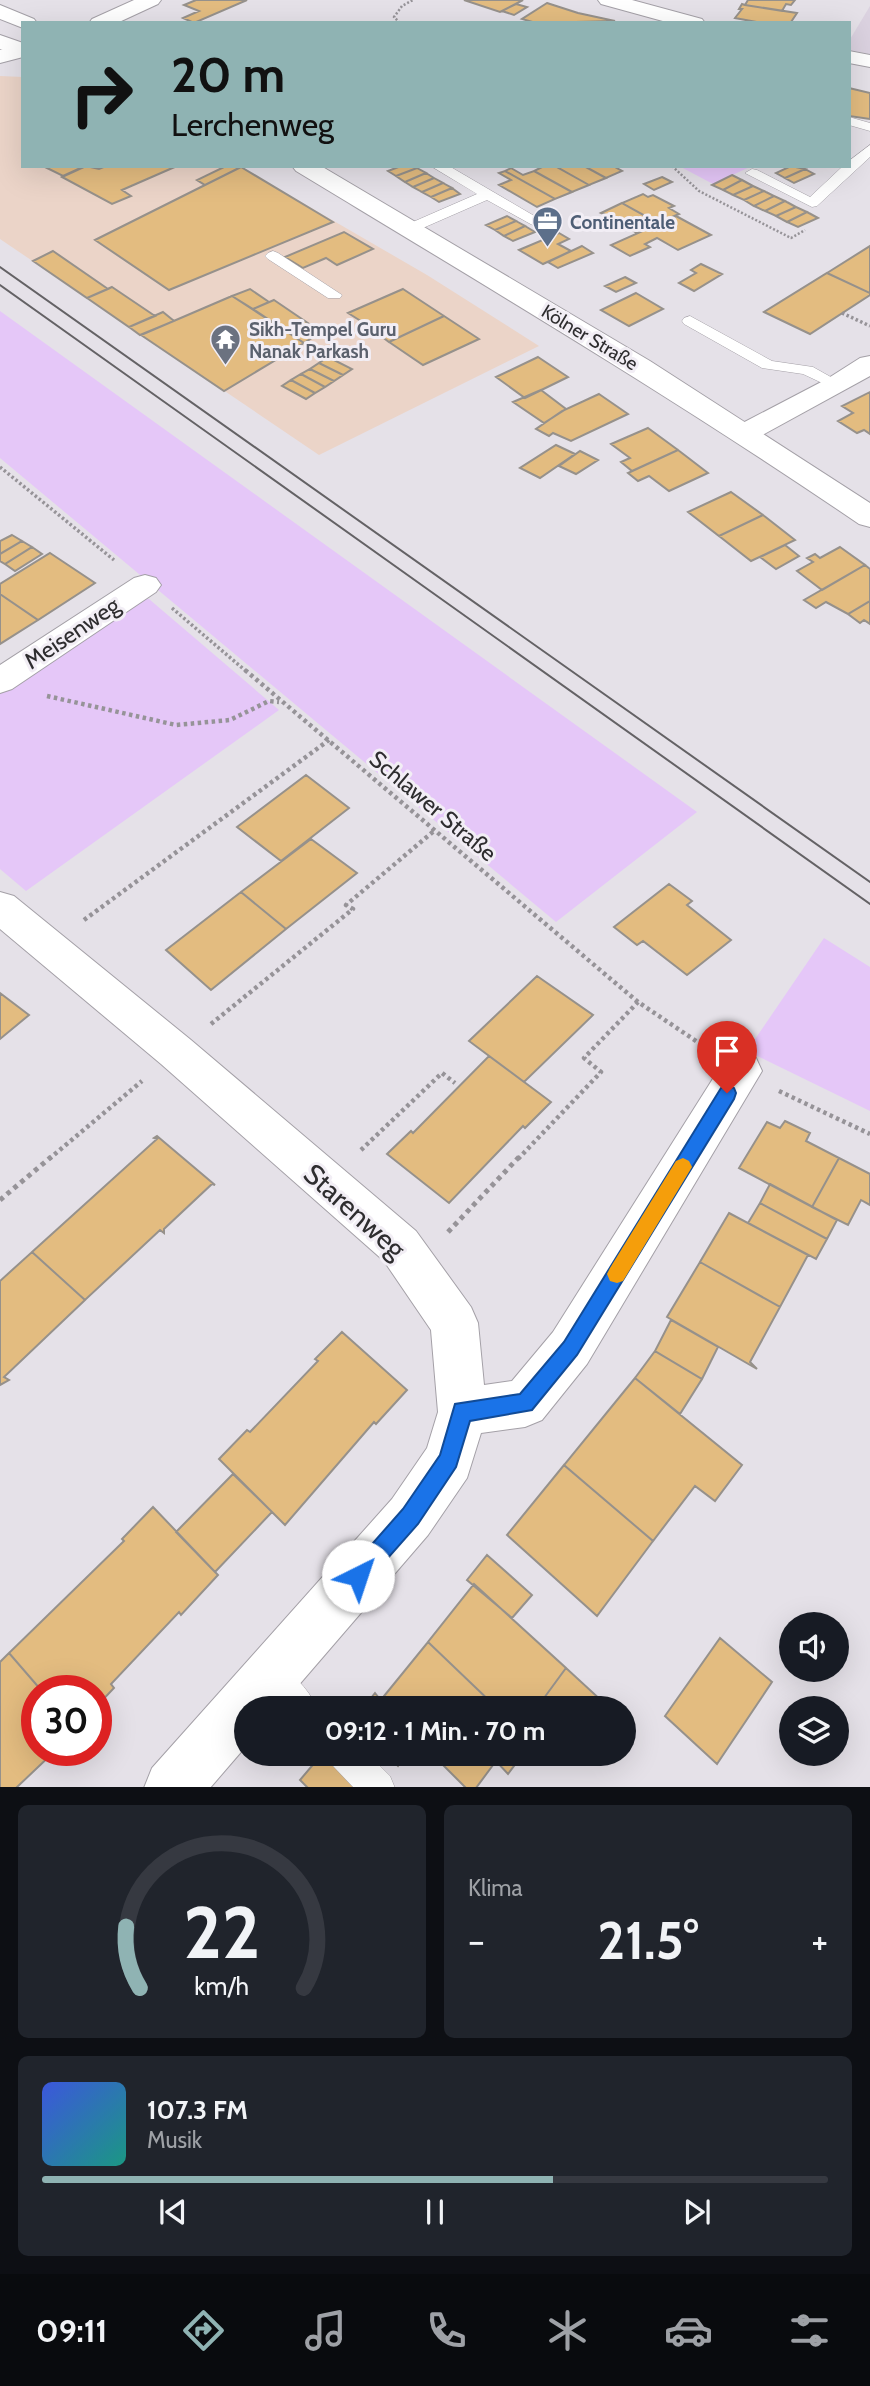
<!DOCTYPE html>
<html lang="de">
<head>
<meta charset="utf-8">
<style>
  :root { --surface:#171b24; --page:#20242c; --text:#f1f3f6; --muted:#9ea1a6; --line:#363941; --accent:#8fb3b3 }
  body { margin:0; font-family:Cabin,sans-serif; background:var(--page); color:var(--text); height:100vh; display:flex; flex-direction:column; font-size:26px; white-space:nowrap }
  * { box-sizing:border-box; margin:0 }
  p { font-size:23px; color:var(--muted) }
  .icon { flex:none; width:38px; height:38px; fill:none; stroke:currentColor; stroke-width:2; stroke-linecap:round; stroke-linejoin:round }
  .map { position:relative; height:1787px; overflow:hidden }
  .details { display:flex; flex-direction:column; gap:18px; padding:18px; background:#0d0f14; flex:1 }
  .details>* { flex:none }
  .banner { position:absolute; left:21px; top:21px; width:830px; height:147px; border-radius:0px; box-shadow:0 7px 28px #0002; background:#8fb3b3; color:#111; overflow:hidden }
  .controls { position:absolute; left:779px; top:1612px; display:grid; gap:14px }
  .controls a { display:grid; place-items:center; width:70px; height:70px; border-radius:50%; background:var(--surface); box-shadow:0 7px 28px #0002; font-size:35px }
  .speed { position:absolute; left:21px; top:1675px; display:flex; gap:14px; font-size:35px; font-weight:700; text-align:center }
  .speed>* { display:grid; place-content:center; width:91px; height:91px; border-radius:50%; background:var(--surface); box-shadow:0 7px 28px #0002; line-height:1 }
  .speed .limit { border:10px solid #d22; background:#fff; color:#111 }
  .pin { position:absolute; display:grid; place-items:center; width:60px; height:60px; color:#fff; margin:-72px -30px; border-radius:50% 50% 50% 0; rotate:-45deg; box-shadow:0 0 7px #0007 }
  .pin .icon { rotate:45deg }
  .me { position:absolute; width:77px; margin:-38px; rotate:41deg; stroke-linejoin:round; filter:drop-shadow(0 0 5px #0008) }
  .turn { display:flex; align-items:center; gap:24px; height:147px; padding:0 35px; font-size:32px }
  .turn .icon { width:91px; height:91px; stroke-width:2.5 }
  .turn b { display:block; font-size:49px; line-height:60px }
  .big { font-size:52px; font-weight:700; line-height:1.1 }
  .details .tile { flex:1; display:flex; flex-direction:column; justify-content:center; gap:10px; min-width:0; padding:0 24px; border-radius:10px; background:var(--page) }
  .details .dial { align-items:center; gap:0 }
  .dial svg { height:182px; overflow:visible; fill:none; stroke:var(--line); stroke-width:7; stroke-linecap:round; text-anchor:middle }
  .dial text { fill:var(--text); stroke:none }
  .song { display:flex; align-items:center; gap:21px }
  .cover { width:84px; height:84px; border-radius:10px; background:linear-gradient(135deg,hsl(230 70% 55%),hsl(170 70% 35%)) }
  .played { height:7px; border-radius:4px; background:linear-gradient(90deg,var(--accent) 65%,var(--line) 65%) }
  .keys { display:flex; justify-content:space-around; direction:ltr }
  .heat { display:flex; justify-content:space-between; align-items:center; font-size:38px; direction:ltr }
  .details .tiles { flex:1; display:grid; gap:18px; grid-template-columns:1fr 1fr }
  .tile:last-child { grid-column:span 2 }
  .trip { position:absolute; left:234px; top:1696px; width:402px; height:70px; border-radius:35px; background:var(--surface); box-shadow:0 7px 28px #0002; font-weight:700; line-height:70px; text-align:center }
  .tabs { display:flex; height:112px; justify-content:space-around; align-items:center; background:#090b0e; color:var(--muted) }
  .tabs .icon { width:49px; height:49px }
  .tabs .on { color:var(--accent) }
  .tabs b { font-size:32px; color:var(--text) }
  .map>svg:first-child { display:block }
  .commercial { fill:#ebd4c8 }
  .built { fill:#dbd2e0 }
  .green { fill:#e5c7f8 }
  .building { fill:#e3bc80; stroke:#96918b; stroke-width:2 }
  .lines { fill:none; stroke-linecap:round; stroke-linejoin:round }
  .service-casing { stroke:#a4a0a7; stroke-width:1 }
  .minor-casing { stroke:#a4a0a7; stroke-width:2 }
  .secondary-casing { stroke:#a4a0a7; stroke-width:2 }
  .path-far3 { stroke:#969398; stroke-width:2.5; stroke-dasharray:2 2; stroke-linecap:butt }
  .path-far2 { stroke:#969398; stroke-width:3.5; stroke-dasharray:2.5 2.5; stroke-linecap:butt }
  .path-far1 { stroke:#969398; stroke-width:4.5; stroke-dasharray:3.5 3.5; stroke-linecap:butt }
  .path { stroke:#969398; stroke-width:5; stroke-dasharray:4.5 4.5; stroke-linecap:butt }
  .service { fill:#fff; fill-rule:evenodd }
  .minor { fill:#fff; fill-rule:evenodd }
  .secondary { fill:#fff; fill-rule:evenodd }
  .tram { stroke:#646265; stroke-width:2 }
  .route { fill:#1a73e8; stroke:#114b97; stroke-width:2 }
  .slow { fill:#f59e0b }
  .labels { text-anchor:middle; stroke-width:6; stroke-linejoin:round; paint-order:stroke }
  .far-service-label { font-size:19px; font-weight:bold; fill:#4e5e75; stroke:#f2eef5; text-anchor:start }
  .far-worship-label { font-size:19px; font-weight:bold; fill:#5b616d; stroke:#f2eef5; text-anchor:start }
  .far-street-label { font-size:19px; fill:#2e2d2f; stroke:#f2eef5 }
  .street-label { font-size:23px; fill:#2e2d2f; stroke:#f2eef5 }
  .near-street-label { font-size:28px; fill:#2e2d2f; stroke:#f2eef5 }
</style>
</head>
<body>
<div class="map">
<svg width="870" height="1788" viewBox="0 0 870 1788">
  <rect width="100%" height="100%" fill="#e5e1e8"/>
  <path class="commercial" d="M0,76L23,77V166H239L427,275L539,346L319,455L0,239Z"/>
  <path class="built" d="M870,6V54L849,50V41Z"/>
  <path class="green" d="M679,166H752L713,184Z
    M0,311L697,812L556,922L0,458Z
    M149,599L279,710L26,891L0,869V689L134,600Z
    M824,938L870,967V1111L747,1051Z"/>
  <path class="building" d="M196,0H247L194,23L183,18L199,11L184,5Z
    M464,0H523L500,12Z
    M748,0H795L791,5L786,4L782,11L745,5Z
    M547,3L578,13L615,21L536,23L522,19Z
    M516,4L527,7L514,15L502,11Z
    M742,4L745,5L797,13L791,22L793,23H762L735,18L742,9H739Z
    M849,88L870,93V119L849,116Z
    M43,166H85L63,176Z
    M86,166L99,169L106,166H177L122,190L131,196L112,204L62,177Z
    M226,166L241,167L205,185L197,180Z
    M401,166H414L417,168L396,176L388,171Z
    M544,166H555L589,185L572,192L534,171Z
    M555,166H584L606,178L589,185Z
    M584,166H613L622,171L606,178Z
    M791,166L805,169L785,178L776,173Z
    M241,167L333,222L169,290L95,240Z
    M417,168L426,173L405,182L396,176Z
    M511,168L523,175L534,171L572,192L555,199L505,171Z
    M805,169L814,174L794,183L785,178Z
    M505,171L555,199L537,207L499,185L511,180L499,173Z
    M426,173L434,178L413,187L405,182Z
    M732,175L742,180L723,190L712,185Z
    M662,177L672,182L654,190L644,184Z
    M434,178L443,183L422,192L413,187Z
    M742,180L753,186L733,195L723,190Z
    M443,183L452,188L431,197L422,192Z
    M753,186L764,191L744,200L733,195Z
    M452,188L460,194L439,202L431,197Z
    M764,191L774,196L754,206L744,200Z
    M643,194L648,197L653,195L674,206L669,208L679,214L658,223L622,203Z
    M774,196L785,201L765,211L754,206Z
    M785,201L796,207L776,216L765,211Z
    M622,203L627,206L658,223L637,233L627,227L622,229L601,218L606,215L601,213Z
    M796,207L807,212L787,222L776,216Z
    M807,212L818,218L798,227L787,222Z
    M507,216L516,221L495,230L486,225Z
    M676,216L711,235L678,250L657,238L645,244L650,247L630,256L611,245Z
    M516,221L525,226L504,236L495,230Z
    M525,226L535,232L513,241L504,236Z
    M344,232L373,249L337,265L326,258L303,268L285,257Z
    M559,233L569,239L558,244L571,251L543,264L519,250Z
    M582,246L593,253L558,268L548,262Z
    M870,246V293L827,273Z
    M53,251L108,289L87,298L33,261Z
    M701,264L722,274L694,291L679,283L696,273L691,270Z
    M827,273L870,293V295L810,334L764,312Z
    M625,277L636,283L616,292L605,286Z
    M112,287L155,316L129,327L87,298Z
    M250,289L269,302L253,309L232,296Z
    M403,289L444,316L389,342L381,336L383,335L348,313Z
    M636,293L663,309L629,326L601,310Z
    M232,296L304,343L224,391L141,335Z
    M274,300L321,332L304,343L253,309Z
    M163,312L174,321L140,335L129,327Z
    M444,316L479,339L423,365L389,342Z
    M328,357L352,369L343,375L319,363Z
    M538,357L568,377L525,398L496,377Z
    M319,363L343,375L334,381L310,369Z
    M310,369L334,381L325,387L301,374Z
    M301,374L325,387L315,393L291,380Z
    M291,380L315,393L306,399L282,386Z
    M541,390L566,409L544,423L513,402Z
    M870,392V434L864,430L857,433L838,421L853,413L842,406Z
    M599,394L628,414L571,441L553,433L549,436L536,429L562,411Z
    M648,428L678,450L632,471L621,462L630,458L611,444Z
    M556,445L575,454L540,478L520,468Z
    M678,450L708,473L669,491L649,476L638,481L628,473Z
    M580,451L598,460L576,474L559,466Z
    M731,492L763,515L719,536L688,512Z
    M763,515L795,540L751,561L719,536Z
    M12,535L22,541L0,554V541Z
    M22,541L32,547L5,564L0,561V554Z
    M785,545L799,556L776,569L760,557Z
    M32,547L42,554L15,571L5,564Z
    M840,547L865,565L822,590L797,571L813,562L807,558L815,554L820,558Z
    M50,553L95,583L38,620L0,594V584Z
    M865,565L870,569V601L848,614L826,602L816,608L804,600Z
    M0,594L38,620L0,644Z
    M870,601V624L864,620L860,623L848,614Z
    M306,775L349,808L281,861L237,827Z
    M311,839L357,873L286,929L241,892Z
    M669,884L692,901L687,905L731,940L687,975L643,941L637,945L614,927Z
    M241,892L286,929L211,990L166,950Z
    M537,976L593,1015L524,1082L469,1041Z
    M0,993L29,1015L0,1039Z
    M489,1056L551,1102L525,1128L523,1126L449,1203L387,1154L411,1131L413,1133Z
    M785,1121L810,1133L806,1141L839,1158L812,1207L739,1168L767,1122L780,1128Z
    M157,1136L215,1185L212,1184L164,1229V1233L160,1230L85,1300L32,1252L157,1139L154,1138Z
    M839,1158L870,1174V1205L861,1200L848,1225L812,1207Z
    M770,1184L837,1220L827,1239L760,1203Z
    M760,1203L827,1239L816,1259L748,1223Z
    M729,1213L808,1255L780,1307L700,1262Z
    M32,1252L85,1300L4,1377L9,1380L0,1385V1281Z
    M700,1262L780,1307L750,1362L757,1369L667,1317Z
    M671,1320L718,1347L702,1379L655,1351Z
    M342,1332L407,1390L376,1424L374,1422L285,1525L219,1459L247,1430L250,1432L318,1361L315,1359Z
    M655,1351L702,1379L680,1414L635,1378Z
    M635,1378L742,1465L715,1501L695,1486L653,1541L564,1465Z
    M564,1465L653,1541L597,1616L507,1535Z
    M233,1474L272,1512L215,1572L176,1532Z
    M153,1507L218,1575L181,1615L179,1612L111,1684L114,1688L96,1707V1690H41L9,1653L124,1541L122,1539Z
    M487,1555L532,1595L512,1618L467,1580Z
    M474,1584L566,1668L544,1698L555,1708H497L428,1642Z
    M720,1638L772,1682L717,1764L665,1716Z
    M428,1642L497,1708H387L380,1701Z
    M9,1653L41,1690H37V1750H56L16,1788H0V1662Z
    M566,1668L603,1702L598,1708H555L544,1698Z
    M375,1693L387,1708H363Z
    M322,1754H324L356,1788H308L300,1780Z
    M386,1754H407L398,1766Z
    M432,1754H523L508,1774L496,1761L476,1788H466Z"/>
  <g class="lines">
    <defs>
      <path id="service" d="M849,117L870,123V131L849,125Z
        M870,145V157L817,206L812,207L745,173L752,169L757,170L810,197L843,166H849V161Z
        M431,166H449L548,224L546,227H536L487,200L416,231H406L404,228L406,225L477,194Z
        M273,251L278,253L342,295L340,298H328L268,259L265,256L268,253Z
        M690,316L772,361L813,367L845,385L837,390L803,374L762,368L684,324L682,321L684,318Z
        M270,1660C289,1668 309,1689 317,1708H278L259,1687L254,1676L259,1665Z
        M328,1754H368L390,1776L395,1788H354L333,1766Z"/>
      <path id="minor" d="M134,0H161L158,4L117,23H89L92,19Z
        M598,0H632L702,19L705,23H670L601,4Z
        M23,44V57L0,63V50Z
        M849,51L870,55V67L849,63Z
        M870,356V376L755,439L745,442L735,439L730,433L735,427L827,379L860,358Z
        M145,575L156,578L161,585L156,592L12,689L0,693V665L134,578Z
        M0,892L14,896L191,1040L416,1231L471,1307L478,1323L484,1385L512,1381L553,1332L726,1058L741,1053L756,1058L762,1071L587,1364L542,1420L525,1427L481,1433L467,1478L428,1535L279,1708H247V1745L210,1788H144L152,1768L392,1499L427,1448L438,1412L431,1330L384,1261L161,1064L0,929Z"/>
      <path id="secondary" d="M0,5L34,19L37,23H23V28L0,19Z
        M0,35L23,43V57L0,49Z
        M292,166H321L650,361L870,503V527L859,524C676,399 486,286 296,171Z"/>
    </defs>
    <use href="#service" class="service-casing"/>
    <use href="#minor" class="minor-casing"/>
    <use href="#secondary" class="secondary-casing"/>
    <path class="path-far3" d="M400,23L394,17L402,6L413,0
      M672,166L699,191L791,238L805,230"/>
    <path class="path-far2" d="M842,313L870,326
      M0,467L114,560
      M172,608L247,672"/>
    <path class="path-far1" d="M245,670L638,1002L705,1047
      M47,696L176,725L230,720L269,701L279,702
      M84,920L329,740
      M211,1024L353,909L346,905L434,831
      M779,1091L870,1134
      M361,1150L442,1073L455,1083
      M49,1159L142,1081
      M518,1159L601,1072L584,1058L638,1002"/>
    <path class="path" d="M0,1200L51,1157
      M448,1232L519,1157"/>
    <use href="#service" class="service"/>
    <use href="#minor" class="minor"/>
    <use href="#secondary" class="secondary"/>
    <path class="tram" d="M0,267L870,882
      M0,285L870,904"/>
  </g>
  <path class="route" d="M727,1086L734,1088L736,1093L734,1099L577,1355L532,1410L470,1421L456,1467L418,1524L365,1584L358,1587L350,1584L347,1576L350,1569L403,1509L440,1455L455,1404L520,1394L564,1342L721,1088Z"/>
  <path class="slow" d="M683,1158L689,1161L692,1167L689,1172L623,1281L617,1283L610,1281L607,1274L610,1268L676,1161Z"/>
  <defs>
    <symbol id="office-pin" viewBox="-11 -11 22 30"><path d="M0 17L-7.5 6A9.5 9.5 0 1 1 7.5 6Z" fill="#5c6f8a" stroke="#f2eef5"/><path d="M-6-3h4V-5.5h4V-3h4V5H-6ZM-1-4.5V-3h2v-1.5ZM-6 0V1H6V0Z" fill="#fff"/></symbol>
    <symbol id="temple-pin" viewBox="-11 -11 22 30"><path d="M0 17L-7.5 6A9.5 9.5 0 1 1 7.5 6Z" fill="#6b7280" stroke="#f2eef5"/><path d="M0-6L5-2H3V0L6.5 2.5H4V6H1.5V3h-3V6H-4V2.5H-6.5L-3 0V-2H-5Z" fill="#fff"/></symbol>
  </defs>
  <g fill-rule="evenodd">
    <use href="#office-pin" x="530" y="204" width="35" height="47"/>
    <use href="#temple-pin" x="208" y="322" width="35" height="47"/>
  </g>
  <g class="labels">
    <g class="far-service-label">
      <text x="570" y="229">Continentale</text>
    </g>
    <g class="far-worship-label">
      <text x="249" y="336">Sikh-Tempel Guru<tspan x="249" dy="22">Nanak Parkash</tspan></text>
    </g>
    <g class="far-street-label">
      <text transform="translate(590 337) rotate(31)" y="7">Kölner Straße</text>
    </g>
    <g class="street-label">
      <text transform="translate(72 633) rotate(-34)" y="8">Meisenweg</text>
      <text transform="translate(433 806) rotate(40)" y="8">Schlawer Straße</text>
    </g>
    <g class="near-street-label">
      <text transform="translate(355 1211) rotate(42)" y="10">Starenweg</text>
    </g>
  </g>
</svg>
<div class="controls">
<a><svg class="icon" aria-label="sound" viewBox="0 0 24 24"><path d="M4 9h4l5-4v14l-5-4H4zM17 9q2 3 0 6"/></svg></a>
<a><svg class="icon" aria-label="layers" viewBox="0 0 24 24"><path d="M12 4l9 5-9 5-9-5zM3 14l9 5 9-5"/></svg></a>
</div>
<div class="speed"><div class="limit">30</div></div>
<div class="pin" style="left:727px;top:1093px;background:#d93025"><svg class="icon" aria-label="arrive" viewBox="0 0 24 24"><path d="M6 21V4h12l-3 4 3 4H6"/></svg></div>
<svg class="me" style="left:358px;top:1576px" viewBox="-20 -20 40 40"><circle r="19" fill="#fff"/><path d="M0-13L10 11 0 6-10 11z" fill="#1a73e8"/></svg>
<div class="trip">09:12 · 1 Min. · 70 m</div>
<div class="banner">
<div class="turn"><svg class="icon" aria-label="right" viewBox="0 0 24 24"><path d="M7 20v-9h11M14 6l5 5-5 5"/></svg><div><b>20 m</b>Lerchenweg</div></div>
</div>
</div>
<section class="details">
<div class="tiles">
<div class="tile dial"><svg viewBox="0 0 100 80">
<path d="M14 69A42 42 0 1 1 86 69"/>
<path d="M14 69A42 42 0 0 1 8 42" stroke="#8fb3b3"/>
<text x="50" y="56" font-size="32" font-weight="700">22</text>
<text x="50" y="72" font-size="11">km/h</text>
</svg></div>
<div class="tile"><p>Klima</p>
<div class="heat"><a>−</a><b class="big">21.5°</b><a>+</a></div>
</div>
<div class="tile">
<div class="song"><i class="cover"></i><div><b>107.3 FM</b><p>Musik</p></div></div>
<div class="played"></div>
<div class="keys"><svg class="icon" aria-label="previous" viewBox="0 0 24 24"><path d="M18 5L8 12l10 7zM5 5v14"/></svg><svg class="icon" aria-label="pause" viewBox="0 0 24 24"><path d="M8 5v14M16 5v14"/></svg><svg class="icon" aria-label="next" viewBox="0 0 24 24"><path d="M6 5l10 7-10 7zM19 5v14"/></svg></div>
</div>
</div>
</section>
<nav class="tabs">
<b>09:11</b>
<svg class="icon on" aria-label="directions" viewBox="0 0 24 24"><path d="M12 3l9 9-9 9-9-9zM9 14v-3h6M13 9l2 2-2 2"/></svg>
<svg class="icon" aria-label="music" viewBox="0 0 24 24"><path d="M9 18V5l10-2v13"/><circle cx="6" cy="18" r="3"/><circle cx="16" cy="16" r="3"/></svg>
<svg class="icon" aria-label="phone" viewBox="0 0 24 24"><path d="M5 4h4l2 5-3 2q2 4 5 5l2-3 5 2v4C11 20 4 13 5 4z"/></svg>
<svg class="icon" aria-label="climate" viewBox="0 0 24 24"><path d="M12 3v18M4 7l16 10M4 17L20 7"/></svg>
<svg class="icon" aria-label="car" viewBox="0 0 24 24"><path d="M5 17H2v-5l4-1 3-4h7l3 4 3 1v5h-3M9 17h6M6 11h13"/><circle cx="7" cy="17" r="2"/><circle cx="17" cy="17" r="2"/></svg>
<svg class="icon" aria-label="filters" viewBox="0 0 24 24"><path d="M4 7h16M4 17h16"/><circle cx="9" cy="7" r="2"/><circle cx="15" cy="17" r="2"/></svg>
</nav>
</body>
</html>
